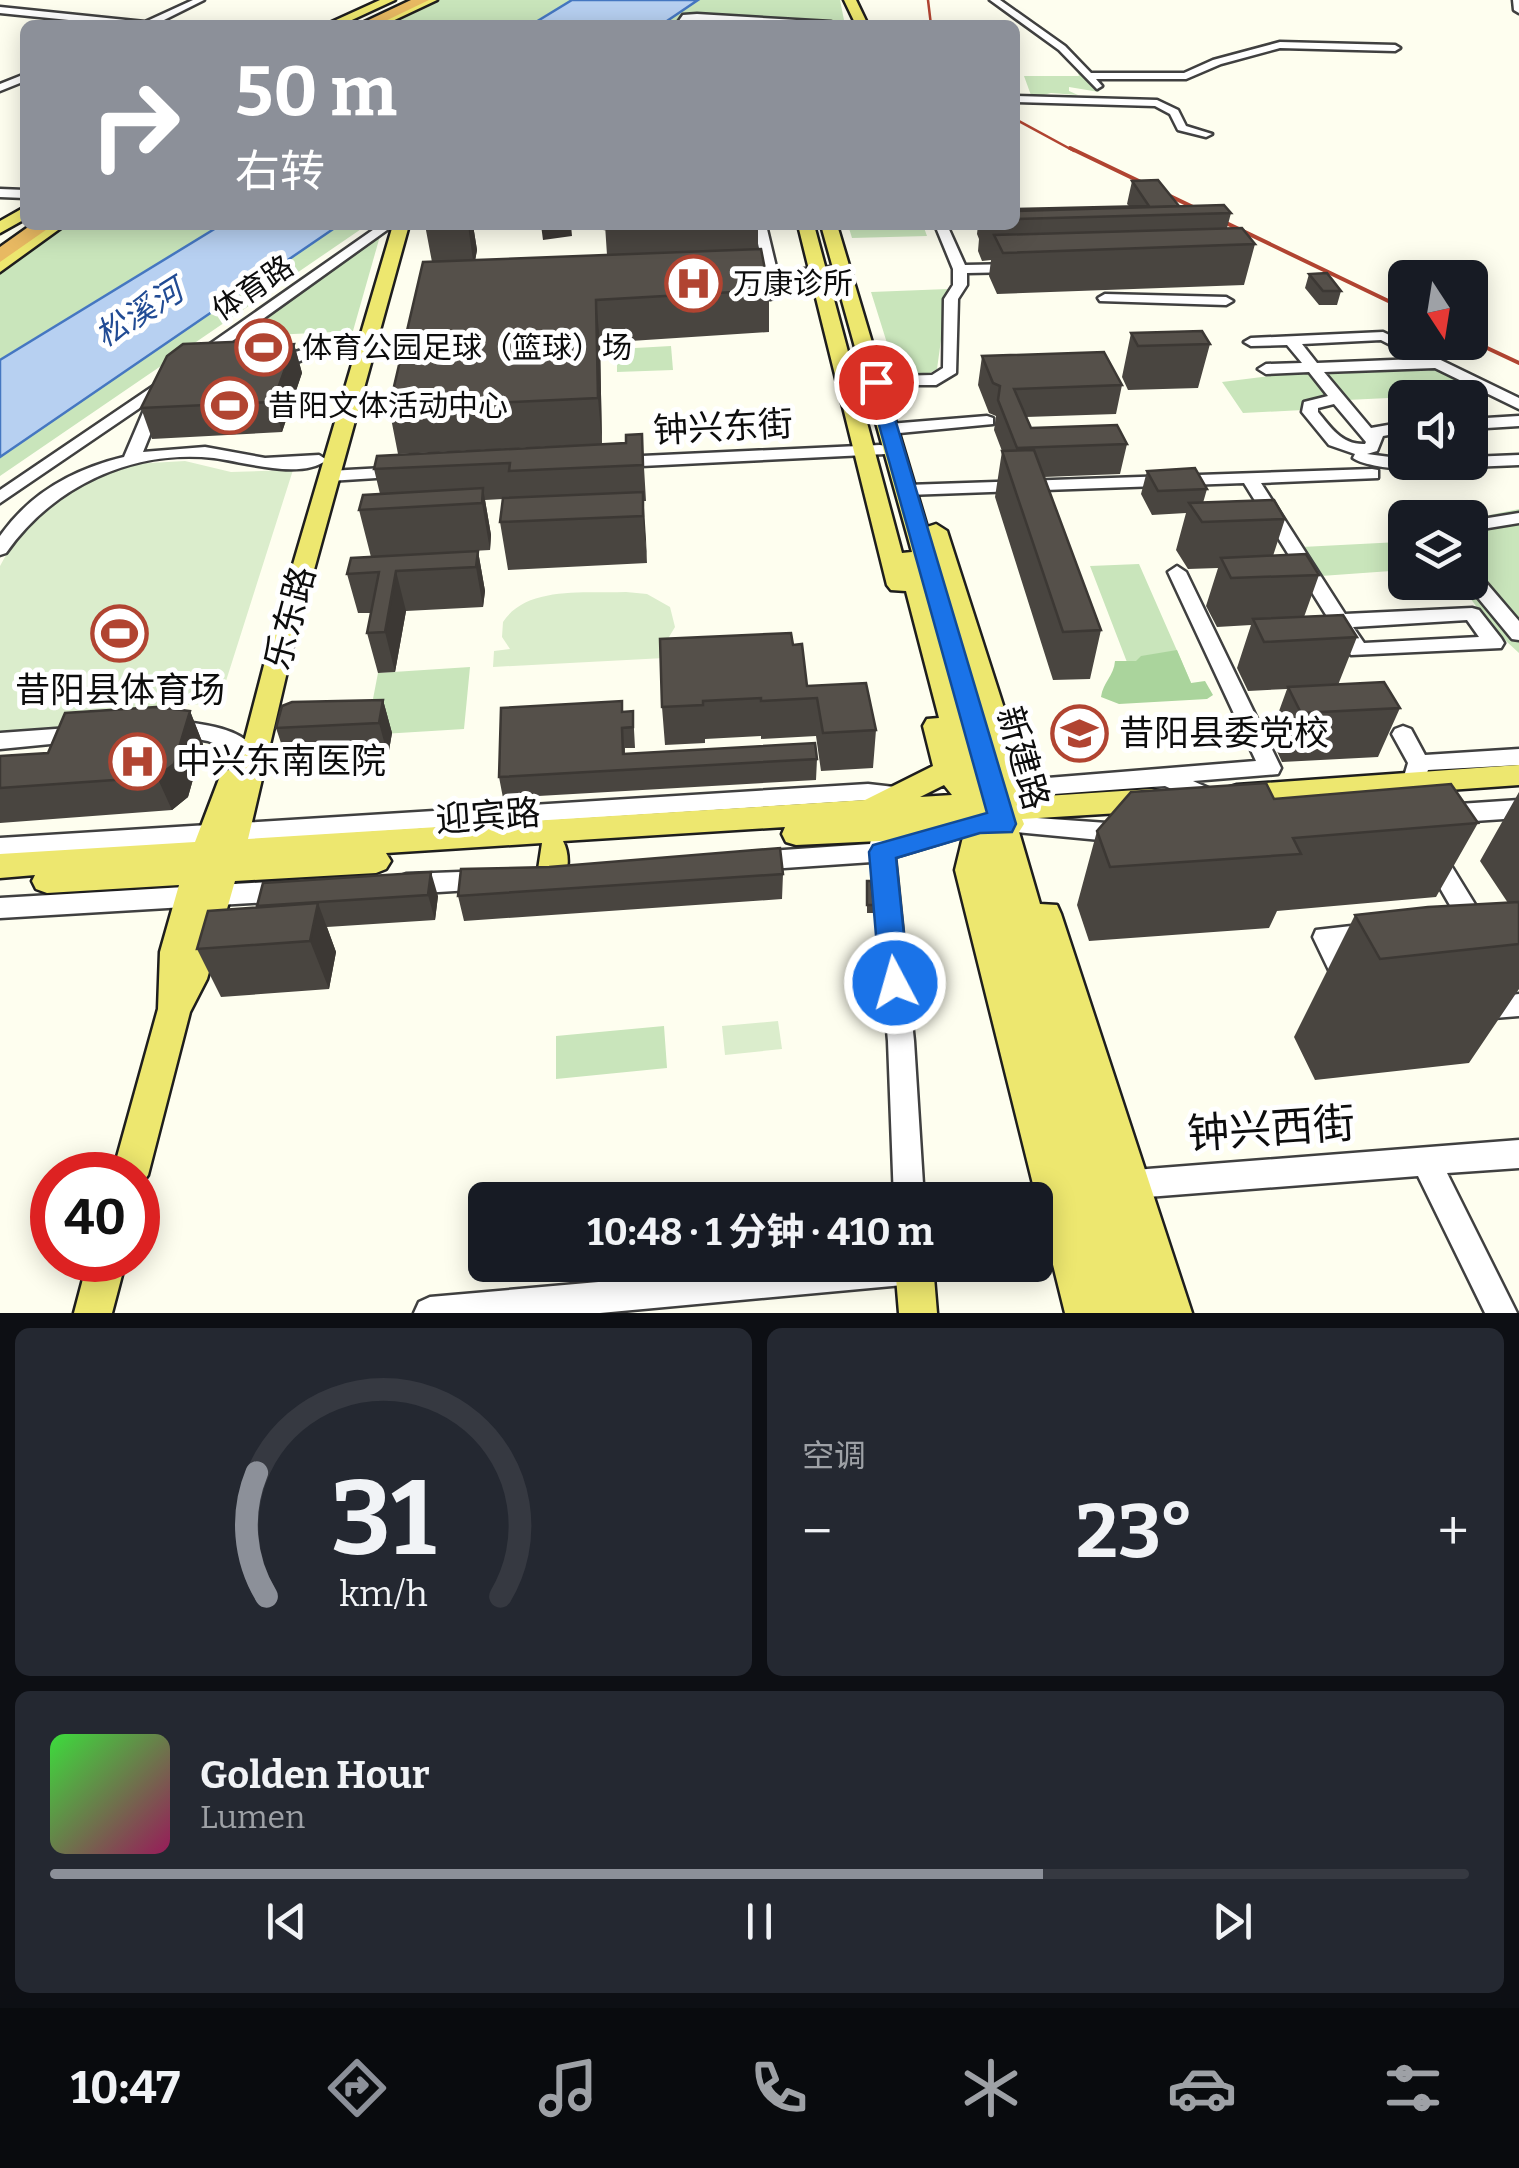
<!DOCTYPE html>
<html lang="zh">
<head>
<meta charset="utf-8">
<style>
  :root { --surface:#171b24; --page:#242831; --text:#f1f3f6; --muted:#9ea1a6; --line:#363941; --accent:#8c9099 }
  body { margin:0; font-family:Bitter,"Noto Sans SC",serif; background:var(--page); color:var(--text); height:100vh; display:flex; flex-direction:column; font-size:38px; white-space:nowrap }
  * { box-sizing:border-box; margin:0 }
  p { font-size:32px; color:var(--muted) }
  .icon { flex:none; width:55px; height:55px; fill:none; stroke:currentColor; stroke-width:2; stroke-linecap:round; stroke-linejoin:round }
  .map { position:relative; height:1313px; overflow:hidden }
  .drawer { display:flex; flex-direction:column; gap:15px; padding:15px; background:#0d0f14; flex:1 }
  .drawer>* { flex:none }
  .guide { position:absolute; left:20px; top:20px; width:1000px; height:210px; border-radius:15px; box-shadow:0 5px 25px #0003; background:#8c9099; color:#fff; overflow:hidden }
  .needle { width:65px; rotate:168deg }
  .tools { position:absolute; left:1388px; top:260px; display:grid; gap:20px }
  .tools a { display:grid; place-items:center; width:100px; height:100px; border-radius:15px; background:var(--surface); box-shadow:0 5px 25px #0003; font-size:50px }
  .speed { position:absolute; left:30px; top:1152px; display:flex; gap:20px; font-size:50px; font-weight:700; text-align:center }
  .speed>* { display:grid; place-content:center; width:130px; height:130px; border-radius:50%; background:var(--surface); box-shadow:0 5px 25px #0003; line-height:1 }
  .speed .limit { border:15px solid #d22; background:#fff; color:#111 }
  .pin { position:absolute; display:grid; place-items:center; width:85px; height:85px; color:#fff; margin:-42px; border:5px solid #fff; border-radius:50%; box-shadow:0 2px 10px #0007 }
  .me { position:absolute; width:110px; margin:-55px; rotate:354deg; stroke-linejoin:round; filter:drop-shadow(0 0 8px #0008) }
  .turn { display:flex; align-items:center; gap:35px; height:210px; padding:0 50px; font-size:45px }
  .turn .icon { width:130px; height:130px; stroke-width:2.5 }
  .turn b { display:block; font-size:70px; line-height:85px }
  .big { font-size:75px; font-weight:700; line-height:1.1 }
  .drawer .card { flex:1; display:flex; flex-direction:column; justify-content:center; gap:15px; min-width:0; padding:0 35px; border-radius:15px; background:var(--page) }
  .drawer .dial { align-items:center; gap:0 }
  .dial svg { height:260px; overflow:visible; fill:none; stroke:var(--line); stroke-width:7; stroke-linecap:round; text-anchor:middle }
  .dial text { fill:var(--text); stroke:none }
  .song { display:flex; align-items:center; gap:30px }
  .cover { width:120px; height:120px; border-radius:15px; background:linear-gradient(135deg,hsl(120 70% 55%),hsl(330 70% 35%)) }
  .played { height:10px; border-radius:5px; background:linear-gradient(90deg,var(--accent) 70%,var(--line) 70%) }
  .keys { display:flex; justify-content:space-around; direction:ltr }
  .heat { display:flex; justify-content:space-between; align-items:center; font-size:55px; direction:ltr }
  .drawer .tiles { flex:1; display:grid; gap:15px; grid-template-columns:1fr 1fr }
  .card:last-child { grid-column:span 2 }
  .trip { position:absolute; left:468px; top:1182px; width:585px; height:100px; border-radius:15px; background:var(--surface); box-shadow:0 5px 25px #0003; font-weight:700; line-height:100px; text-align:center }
  .menu { display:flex; height:160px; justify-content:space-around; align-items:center; background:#090b0e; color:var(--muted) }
  .menu .icon { width:70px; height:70px }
  .menu .current { color:var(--accent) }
  .menu b { font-size:45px; color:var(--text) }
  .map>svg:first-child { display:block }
  .green { fill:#c9e5bb }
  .forest { fill:#aad49c }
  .pitch { fill:#dbedcc }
  .water { fill:#b7d0f1; stroke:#4577c1; stroke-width:2.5 }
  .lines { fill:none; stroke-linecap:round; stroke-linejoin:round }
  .minor-casing { stroke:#404040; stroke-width:5 }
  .major-casing { stroke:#1e1e1e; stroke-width:5 }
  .highway-casing { stroke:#1e1e1e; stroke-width:5 }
  .minor { fill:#fff; fill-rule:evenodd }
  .major { fill:#ede76f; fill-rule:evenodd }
  .highway { fill:#e8b962; fill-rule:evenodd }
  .rail-far1 { stroke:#b14431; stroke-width:2.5 }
  .rail { stroke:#b14431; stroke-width:4 }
  .wall { fill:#494540 }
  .shaded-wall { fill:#3c3834 }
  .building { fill:#55504a; stroke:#3c3834; stroke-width:2.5 }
  .route { fill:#1a73e8; stroke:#114b97; stroke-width:2.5 }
  .labels { text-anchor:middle; stroke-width:10; stroke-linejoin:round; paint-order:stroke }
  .far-poi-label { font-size:30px; fill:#0d0d0d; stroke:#fff; text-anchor:start }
  .far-street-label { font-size:30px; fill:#0d0d0d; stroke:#fff }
  .far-water-label { font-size:32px; font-style:italic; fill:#214b94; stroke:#fff }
  .street-label { font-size:35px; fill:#0d0d0d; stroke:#fff }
  .poi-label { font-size:35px; fill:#0d0d0d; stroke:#fff; text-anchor:start }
  .near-street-label { font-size:42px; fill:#0d0d0d; stroke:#fff }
</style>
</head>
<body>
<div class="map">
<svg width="1519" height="1313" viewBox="0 0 1519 1313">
  <rect width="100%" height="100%" fill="#fefeef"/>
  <path class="green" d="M439,0H571L529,25H382Z
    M687,0H840L845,25H652Z
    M1077,70L1087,76L1099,92L1069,87V91L1078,95L1051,93L1032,98L1024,76H1079Z
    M66,225H220L0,359V273Z
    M330,225H367L0,476V451Z
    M848,225H923L927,236L852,238Z
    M380,236L353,331L234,337Z
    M948,289L937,369L930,373L897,375L871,292Z
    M671,346L673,370L617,372V349Z
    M1442,369L1492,393L1347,400L1327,374Z
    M1307,371L1326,395L1304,405L1303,410L1243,413L1222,382L1270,376L1269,372Z
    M1519,509V653L1493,629L1459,583L1470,582V519Z
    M1399,542L1405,570L1321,576L1308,562L1302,547Z
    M1139,564L1196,694L1140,696L1090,566Z
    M470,667L464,729L366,735L378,673Z
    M664,1026L667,1068L556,1079V1036Z"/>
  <path class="forest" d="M1177,650L1191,683L1205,681L1213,695L1207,699L1119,704L1101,697C1103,682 1114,676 1115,661H1136L1141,656Z"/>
  <path class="pitch" d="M185,461L231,472L293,470L219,703L138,708L83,728L0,736V566L22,526L34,511L108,470L132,464Z
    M626,592L647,594L670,607L675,627L666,642L792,635L795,651L493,667L494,651L510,649L502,637L503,622C527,585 587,594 626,592Z
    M778,1021L782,1049L725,1055L722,1026Z"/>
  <path class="water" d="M572,0H698L661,25H531Z
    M221,225H339L0,457V360Z"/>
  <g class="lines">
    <defs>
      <path id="minor" d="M193,0H204L154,25H118L0,13V7L145,22Z
        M990,0H1000L1065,46L1091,73H1184L1213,60L1280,42L1395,45L1400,48L1395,51L1280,48L1221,64L1186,79H1096L1102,86L1097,89L1059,50Z
        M1513,0H1519V13L1514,10Z
        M697,14L831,22L836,25L697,20L676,25L683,15Z
        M25,74V81L0,91V84Z
        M1015,96L1157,100L1178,110L1186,126L1212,134L1206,137L1178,130L1170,114L1155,106L1015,102Z
        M0,189L25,190V198L0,197Z
        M380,225H394L207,359H197V353Z
        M754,225H766L777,271L831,267L838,271L831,275L778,279L782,296L770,299Z
        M935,225H947L965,265L1017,264L1024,268L1017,272L967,273V285L958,299L956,373L936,385H856L853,382L861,377L932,375L943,368L944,299L953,285V269Z
        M1105,294L1226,297L1233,301L1226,305L1100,301L1098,298Z
        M1383,332L1519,398V409L1435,368L1324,372L1371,428L1405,422V432L1383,436L1377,451L1367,454L1405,459V462H1457C1439,474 1370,470 1353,458L1355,454L1329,445L1302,412L1304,402L1328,396L1309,372L1266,374L1258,369L1266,364L1302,363L1287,345L1251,346L1244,342L1251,338ZM1381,340L1418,359L1317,363L1302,344ZM1334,404L1366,442L1365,444C1342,445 1331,428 1318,412V408Z
        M353,342L360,346L358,349C347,351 334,350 323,352C303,357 285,374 265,362L320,344Z
        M171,374L179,379L157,396L164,400L143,452L205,447L265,458L319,455L327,460C300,480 245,462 214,458C132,449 53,486 6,553L0,555V536C30,493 74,469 124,457L147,403L0,503V490Z
        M987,416L993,418V424L889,434L881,429L889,424Z
        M1519,416V426L1470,429V419Z
        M880,445L886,446V454L621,467L613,462L621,457Z
        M1519,455V465L1470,467L1462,462H1470V457Z
        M402,467L410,472L408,476L329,481L321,476L329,471Z
        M1372,469L1378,470V478L1261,483L1345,614L1472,608L1479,610L1501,638L1504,643L1501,648L1351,655L1244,483L907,495L898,490L907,485ZM1467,620L1479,637L1364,643L1353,627Z
        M1519,513V523L1470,531V521Z
        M1177,566L1186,572L1281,768L1278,774L1193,781L1215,791L1218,797L1215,803L1207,805L1165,786L1040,795L1008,816L1121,824L1129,827L1132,833L1129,839L1121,842L995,830L992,824L996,818L988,810L991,804L1035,779L1256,761L1168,572Z
        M1470,570L1477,572L1519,621V640L1512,639L1465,582H1470Z
        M172,720C197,724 235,726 252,746L249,751L241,754L208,741L165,733L161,728L165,723Z
        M1403,726L1411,729L1425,755L1519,749V765L1428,770L1421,789H1405L1402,783L1408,763L1392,734L1395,729Z
        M83,727L91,730L94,735L91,740L0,749V733Z
        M868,784L912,789L915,795L912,801L904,803L868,800L0,856V838Z
        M1519,800V818L1444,823L1436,820L1433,814L1436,808L1444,805Z
        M953,822L961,825L964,831L961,837L895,857L914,1041L924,1200H894L888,1041L872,862L756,870L748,868L744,861L748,854L756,852L870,844L873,832L881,829L889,832L893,840Z
        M1433,846L1441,849L1484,919L1487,926L1484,933L1475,936L1466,933L1421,855L1425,849Z
        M487,871L495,873L499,880L495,887L487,889L406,894L398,891L394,884L398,877L406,874Z
        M287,881L295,884L299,891L295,898L287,901L0,918V898Z
        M1369,924L1378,927L1381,934L1378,941L1342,946L1359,979L1355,987L1346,990L1337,987L1313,937L1316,930Z
        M1519,994V1016L1481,1019L1472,1016L1468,1008L1472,1000Z
        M1519,1140V1168L1447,1173L1517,1313H1485L1418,1176L1122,1199L1112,1195L1108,1185L1112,1175L1122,1171Z
        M790,1265H928L929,1269L925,1280L914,1284L600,1313H414L419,1302L430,1297Z"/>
      <path id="major" d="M380,0H395L341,25H325Z
        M422,0H437L384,25H368Z
        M844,0H856L868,25H856Z
        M25,207V219L0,233V221Z
        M47,225H65L0,272V259Z
        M393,225H409L293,646L248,839L865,800L933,766L923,726L927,719L939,718L906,591L891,590L887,585L798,225H814L902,553L912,552L821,225H837L927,527L936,524L947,531L1021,761L1015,798L1152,789L1162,793L1166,800L1162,807L1152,811L1022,819L1024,824L1019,832L1040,904L1057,905L1061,914L1192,1313H1065L955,870L963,837L796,845L786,842L782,834L785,827L563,841C570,854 569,872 562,884L552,888L542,884L537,876L542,843L386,853L391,861L386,869L376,873L235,881L207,979L190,1012L148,1175L138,1189V1175H112L158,1009L160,952L179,885L47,893L36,889L32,881L35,875L0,878V854L195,842L222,771L237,769L269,646ZM944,785L952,795L920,797Z
        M1519,765V785L1237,805L1227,802L1223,795L1227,788L1237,785Z
        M88,1260H126L112,1313H74Z
        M895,1265H933L937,1313H899Z"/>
      <path id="highway" d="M411,0H429L377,25H358Z
        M31,225H53L0,262V247Z"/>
    </defs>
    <use href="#minor" class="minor-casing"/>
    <use href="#major" class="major-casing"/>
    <use href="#highway" class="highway-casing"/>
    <use href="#minor" class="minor"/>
    <use href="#major" class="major"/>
    <use href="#highway" class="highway"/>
    <path class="rail-far1" d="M928,0L931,25
      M1015,119L1074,151"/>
    <path class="rail" d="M1070,148L1405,309
      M1470,340L1519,363"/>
  </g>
  <path class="wall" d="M1132,181L1179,206L1231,213L1227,228L1255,244L1244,285L997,294L989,276L991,260L982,261L978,251L979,239L977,234L978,225H1015V209L1129,206L1127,204Z
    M425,225H473L477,250L475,260L607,255L605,225H758V249L769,290V332L600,343L602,444L398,454L389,408L432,262Z
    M1309,274L1341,291L1337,305H1319L1305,288Z
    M1131,333L1210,344L1198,388L1128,390L1122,377Z
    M282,344H294L302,373L282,432L152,439L141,408Z
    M982,356L1122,385L1116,414L1026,417L1031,428L1127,444L1120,474L1044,477L1101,630L1090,679L1053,680L995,497L1002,451L994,430L996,416L989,413L978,385Z
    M642,434L646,501H643L647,563L508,570L500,522L503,499L485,500L491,535L490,550L417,554L478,551L485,591L483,607L406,611L395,672L378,673L367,633L371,613H358L347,574L371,557L359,510L380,494L374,469L626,443Z
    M1147,471L1207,489L1203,503L1285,519L1273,556L1319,575L1304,617L1357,637L1338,685L1400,708L1378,757L1282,762L1270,736L1287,689L1248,691L1237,668L1251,625L1217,627L1206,606L1218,568L1188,569L1176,550L1186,513L1152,515L1141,494Z
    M793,645L807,686L876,730L873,768L821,771L816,736L761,739V736L705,739V743L665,745L662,707Z
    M383,700L392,733L388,756L287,761L276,728Z
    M190,711L203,744L188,797L172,810L0,823V756L48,753Z
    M633,711L635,748H625V753L817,759L816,780L503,798L499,777L624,712Z
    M1519,792V902L1508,903L1480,861Z
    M1274,799L1478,823L1436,897L1277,911L1269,928L1089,941L1077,905L1097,831Z
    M549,867L783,874L782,899L464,921L458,896Z
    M867,881L874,905L873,913H867Z
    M263,883L438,896L435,920L327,927L336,952L329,989L221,997L197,949L258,907Z
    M1519,902V989L1469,1063L1315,1080L1294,1037L1355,915Z"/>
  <path class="shaded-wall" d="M468,225H473L477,250L474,267Z
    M541,225H571L572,236L543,240Z
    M596,300L600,343L602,444L598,398Z
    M281,340L287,364L294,344L302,373L282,432L273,402Z
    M483,488L491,535L490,550L482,503Z
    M643,492L646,539L647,563L643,516Z
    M478,551L485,591L483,607L476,567Z
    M396,571L406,611L395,672L385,632Z
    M383,700L392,733L388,756L379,723Z
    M190,711L203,744L188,797L172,810L157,777Z
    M431,872L438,896L435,920L428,895Z
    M318,903L336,952L329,989L310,941Z"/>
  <path class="building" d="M1158,180L1179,206L1015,211V209L1149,206L1132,181Z
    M1224,205L1231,213L1015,219V211Z
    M605,225H708L605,229Z
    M1242,228L1255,244L1003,253L994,235Z
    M761,249L769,290L596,300L598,398L389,408L423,262Z
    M1327,273L1341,291H1323L1309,274Z
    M1202,331L1210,344L1138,346L1131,333Z
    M281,340L279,345L294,344L273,402L141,408L167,356L183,344Z
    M1104,352L1122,385L1014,389L1031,428L1117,425L1127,444L1017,448L998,400L1000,386L993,383L982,356Z
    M642,434L643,465L509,471L510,463L374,469L377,456L626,443V435Z
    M1034,450L1101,630L1063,632L1002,451Z
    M1195,468L1207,489L1158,491L1147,471Z
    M483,488L482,503L359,510L363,495Z
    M643,492V516L500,522L503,498Z
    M1274,500L1285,519L1202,522L1189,503Z
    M478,551L476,567L396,571L385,632L367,633L379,572L347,574L351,558Z
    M1306,554L1319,575L1231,578L1221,558Z
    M1343,615L1357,637L1264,642L1253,619Z
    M791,633L793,645L802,644L807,686L866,683L876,730L823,733L817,698L761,701V698L703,701V705L662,707L660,639Z
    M1384,682L1400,708L1301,713L1288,687Z
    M383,700L379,723L276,728L282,706L292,702Z
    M622,701V712L633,711V727L622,728L623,754L815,743L817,759L499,777L501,708Z
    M156,707L190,711L174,764L157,777L0,788V756L48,753L65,713Z
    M1266,783L1274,799L1451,784L1478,823L1293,838L1301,854L1110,867L1097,831L1131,792Z
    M780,848L783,874L458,896L461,869L549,867Z
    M431,872L428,895L257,906L263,883Z
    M867,881H871L874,905H867Z
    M1519,902V944L1380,959L1355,915L1428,907Z
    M318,903L310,941L197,949L208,911Z"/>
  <path class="route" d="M876,376L884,382L1016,824L1012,832L980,833L896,858L909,983L905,992L895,996L884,992L880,983L869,852L873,845L987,813L867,382Z"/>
  <defs>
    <symbol id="hospital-ring" viewBox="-11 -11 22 22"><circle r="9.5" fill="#fff" stroke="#b14431" stroke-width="1.5"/><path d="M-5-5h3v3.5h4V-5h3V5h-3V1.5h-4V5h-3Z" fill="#b14431"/></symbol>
    <symbol id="stadium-ring" viewBox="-11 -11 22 22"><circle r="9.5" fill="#fff" stroke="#b14431" stroke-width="1.5"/><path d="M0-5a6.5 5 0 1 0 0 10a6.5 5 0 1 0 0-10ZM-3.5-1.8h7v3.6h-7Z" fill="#b14431"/></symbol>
    <symbol id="university-ring" viewBox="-11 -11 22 22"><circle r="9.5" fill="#fff" stroke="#b14431" stroke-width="1.5"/><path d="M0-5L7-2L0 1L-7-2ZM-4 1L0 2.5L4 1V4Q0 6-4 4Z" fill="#b14431"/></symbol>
  </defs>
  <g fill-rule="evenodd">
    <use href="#hospital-ring" x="662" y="252" width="63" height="63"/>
    <use href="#stadium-ring" x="232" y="316" width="63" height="63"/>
    <use href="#stadium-ring" x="198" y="374" width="63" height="63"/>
    <use href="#stadium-ring" x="88" y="602" width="63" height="63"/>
    <use href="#university-ring" x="1048" y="702" width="63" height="63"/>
    <use href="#hospital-ring" x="106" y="730" width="63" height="63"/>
  </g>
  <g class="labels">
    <g class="far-poi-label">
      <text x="733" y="294">万康诊所</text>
      <text x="302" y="358">体育公园足球（篮球）场</text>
      <text x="268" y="416">昔阳文体活动中心</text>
    </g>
    <g class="far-street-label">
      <text transform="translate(253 288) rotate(-34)" y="10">体育路</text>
    </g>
    <g class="far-water-label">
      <text transform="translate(139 313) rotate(-32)" y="11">松溪河</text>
    </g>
    <g class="street-label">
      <text transform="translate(723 427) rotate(-3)" y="12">钟兴东街</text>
      <text transform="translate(290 618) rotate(-75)" y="12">乐东路</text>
      <text transform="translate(1023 758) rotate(74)" y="12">新建路</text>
      <text transform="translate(488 816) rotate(-4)" y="12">迎宾路</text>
    </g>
    <g class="poi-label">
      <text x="120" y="702" text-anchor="middle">昔阳县体育场</text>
      <text x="1119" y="745">昔阳县委党校</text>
      <text x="176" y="773">中兴东南医院</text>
    </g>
    <g class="near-street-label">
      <text transform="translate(1271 1128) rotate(-4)" y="15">钟兴西街</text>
    </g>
  </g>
</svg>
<div class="tools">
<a><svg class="needle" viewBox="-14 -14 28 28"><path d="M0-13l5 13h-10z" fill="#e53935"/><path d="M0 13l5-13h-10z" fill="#9ea1a6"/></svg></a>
<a><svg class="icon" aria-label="sound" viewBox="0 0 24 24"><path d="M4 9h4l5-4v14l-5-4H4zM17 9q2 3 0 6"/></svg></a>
<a><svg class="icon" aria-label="layers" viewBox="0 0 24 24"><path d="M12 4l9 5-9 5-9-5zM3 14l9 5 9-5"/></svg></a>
</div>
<div class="speed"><div class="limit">40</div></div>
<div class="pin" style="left:876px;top:382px;background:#d93025"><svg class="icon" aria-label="arrive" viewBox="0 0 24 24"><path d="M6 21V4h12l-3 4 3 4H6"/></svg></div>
<svg class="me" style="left:895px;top:983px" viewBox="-20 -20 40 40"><circle r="17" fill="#1a73e8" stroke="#fff" stroke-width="3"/><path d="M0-11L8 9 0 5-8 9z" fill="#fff"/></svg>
<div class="trip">10:48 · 1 分钟 · 410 m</div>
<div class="guide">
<div class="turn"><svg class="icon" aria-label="right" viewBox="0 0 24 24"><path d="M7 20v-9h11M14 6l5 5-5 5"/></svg><div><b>50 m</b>右转</div></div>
</div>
</div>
<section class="drawer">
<div class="tiles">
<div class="card dial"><svg viewBox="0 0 100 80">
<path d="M14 69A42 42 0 1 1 86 69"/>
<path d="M14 69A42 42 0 0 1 11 31" stroke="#8c9099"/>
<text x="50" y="56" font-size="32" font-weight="700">31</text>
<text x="50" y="72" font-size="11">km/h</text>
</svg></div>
<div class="card"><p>空调</p>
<div class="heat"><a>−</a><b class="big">23°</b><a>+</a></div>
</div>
<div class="card">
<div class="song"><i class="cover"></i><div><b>Golden Hour</b><p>Lumen</p></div></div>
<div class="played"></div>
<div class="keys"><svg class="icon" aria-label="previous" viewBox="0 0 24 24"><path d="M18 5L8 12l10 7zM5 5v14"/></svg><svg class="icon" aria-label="pause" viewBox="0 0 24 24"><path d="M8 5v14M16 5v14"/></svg><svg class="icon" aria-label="next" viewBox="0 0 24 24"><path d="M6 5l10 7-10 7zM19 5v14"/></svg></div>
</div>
</div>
</section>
<nav class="menu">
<b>10:47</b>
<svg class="icon current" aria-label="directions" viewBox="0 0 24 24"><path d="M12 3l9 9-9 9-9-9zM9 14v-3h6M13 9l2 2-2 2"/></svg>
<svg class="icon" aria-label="music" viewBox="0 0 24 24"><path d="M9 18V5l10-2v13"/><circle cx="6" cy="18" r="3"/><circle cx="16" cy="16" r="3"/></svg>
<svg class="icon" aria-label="phone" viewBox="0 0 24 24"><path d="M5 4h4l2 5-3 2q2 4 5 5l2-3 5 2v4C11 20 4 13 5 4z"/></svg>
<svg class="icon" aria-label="climate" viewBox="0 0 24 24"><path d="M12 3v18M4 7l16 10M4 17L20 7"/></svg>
<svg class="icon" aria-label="car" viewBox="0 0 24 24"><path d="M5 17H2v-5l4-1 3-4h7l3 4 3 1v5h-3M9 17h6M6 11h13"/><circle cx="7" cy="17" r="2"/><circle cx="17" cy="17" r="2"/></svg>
<svg class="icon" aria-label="filters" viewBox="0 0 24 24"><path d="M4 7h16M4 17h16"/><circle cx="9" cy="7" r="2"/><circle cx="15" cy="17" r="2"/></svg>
</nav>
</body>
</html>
